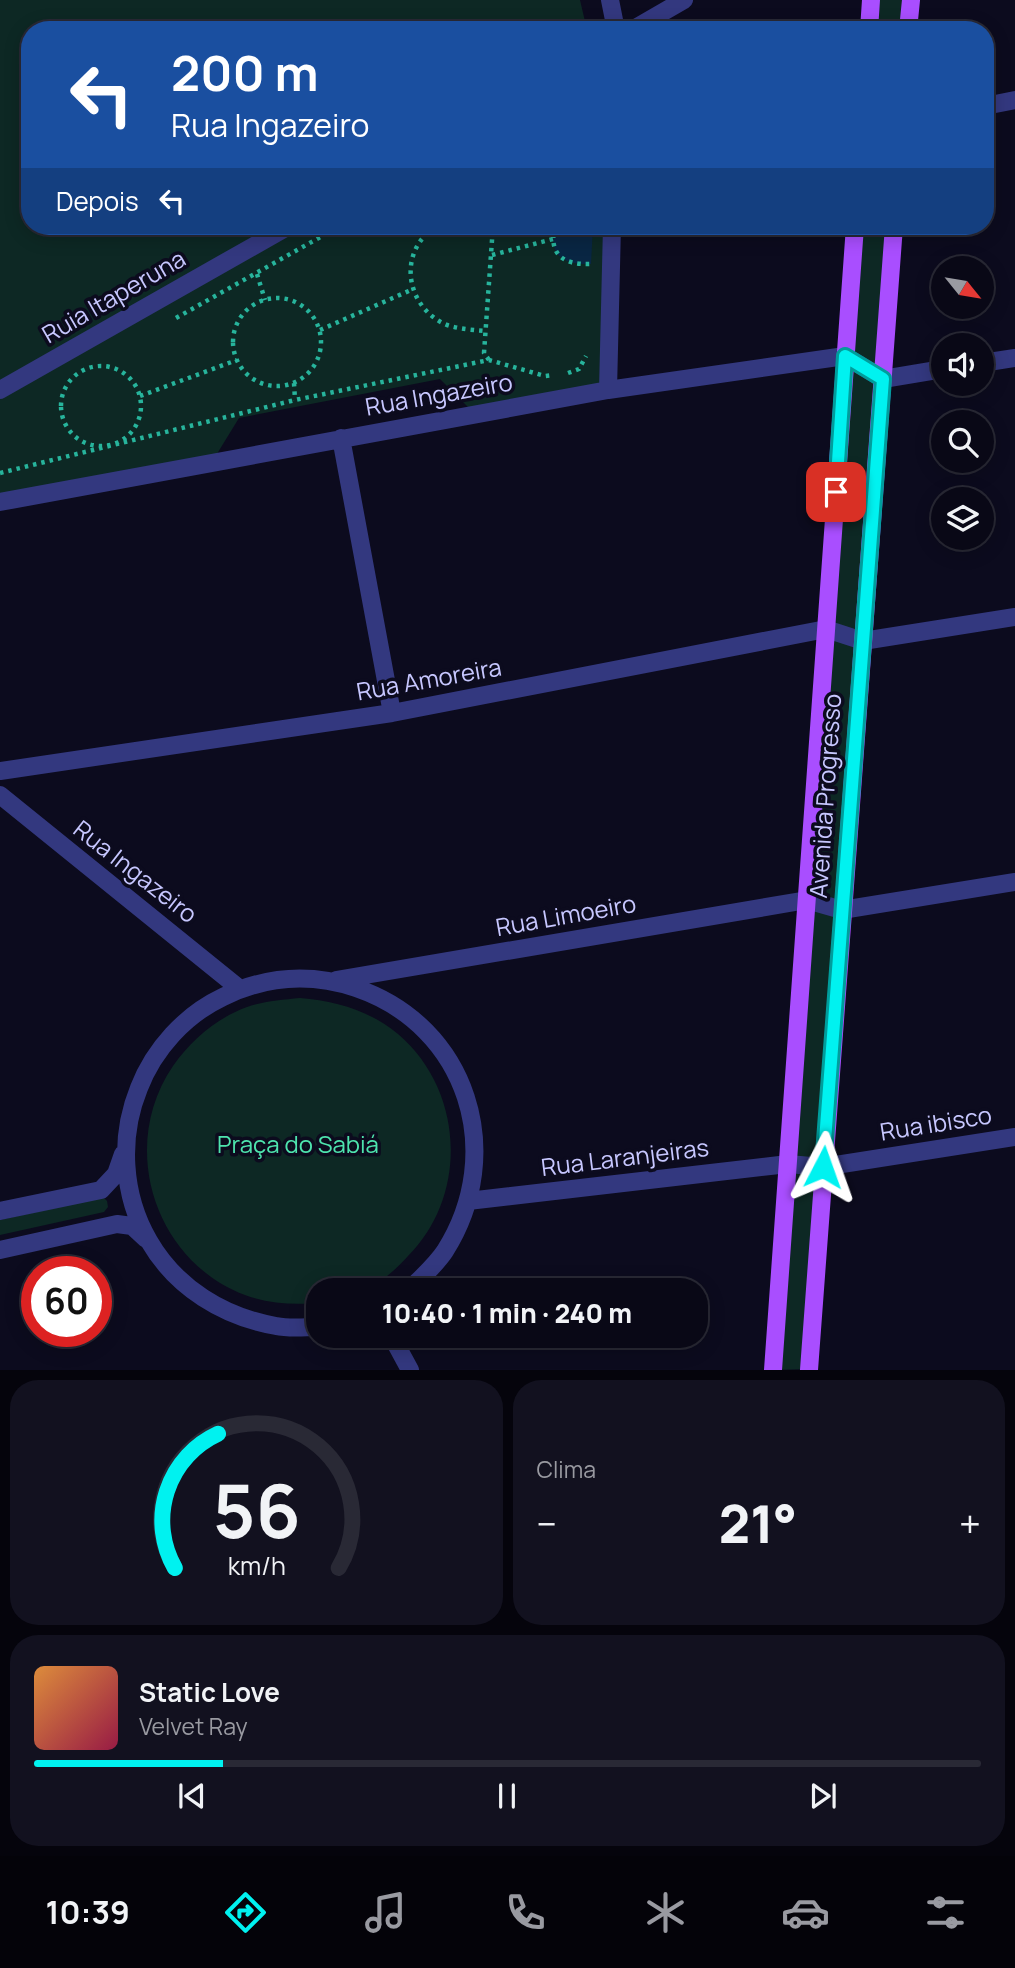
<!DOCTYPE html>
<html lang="pt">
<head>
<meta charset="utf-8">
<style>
  :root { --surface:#090816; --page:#12111f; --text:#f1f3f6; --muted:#999aa1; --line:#292935; --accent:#00f2f0 }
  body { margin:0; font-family:Manrope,sans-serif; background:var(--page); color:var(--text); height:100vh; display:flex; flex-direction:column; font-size:26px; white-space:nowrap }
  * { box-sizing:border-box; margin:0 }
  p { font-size:23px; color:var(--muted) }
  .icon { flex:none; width:38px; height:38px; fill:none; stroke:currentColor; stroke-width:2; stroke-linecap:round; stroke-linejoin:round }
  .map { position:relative; height:1370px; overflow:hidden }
  .drawer { display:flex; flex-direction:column; gap:10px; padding:10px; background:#05040c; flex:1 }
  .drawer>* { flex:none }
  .top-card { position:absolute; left:21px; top:21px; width:973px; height:214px; border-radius:28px; box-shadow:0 4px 18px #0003,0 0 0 2px var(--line); background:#1a4fa0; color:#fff; overflow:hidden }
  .needle { width:46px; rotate:120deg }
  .buttons { position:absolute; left:931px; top:256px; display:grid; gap:14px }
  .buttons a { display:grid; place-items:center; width:63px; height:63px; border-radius:50%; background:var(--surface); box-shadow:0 4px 18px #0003,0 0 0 2px var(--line); font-size:35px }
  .speed { position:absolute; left:21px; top:1256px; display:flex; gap:14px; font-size:35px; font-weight:700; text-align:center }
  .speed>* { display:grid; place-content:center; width:91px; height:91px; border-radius:50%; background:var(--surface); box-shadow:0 4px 18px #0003,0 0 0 2px var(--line); line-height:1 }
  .speed .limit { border:10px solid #d22; background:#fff; color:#111 }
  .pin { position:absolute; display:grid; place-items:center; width:60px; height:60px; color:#fff; margin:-30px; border-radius:14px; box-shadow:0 4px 10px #0006 }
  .me { position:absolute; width:77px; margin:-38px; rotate:4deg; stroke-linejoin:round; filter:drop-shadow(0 0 5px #0008) }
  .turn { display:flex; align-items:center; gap:24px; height:147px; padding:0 35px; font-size:32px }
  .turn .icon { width:91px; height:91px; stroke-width:2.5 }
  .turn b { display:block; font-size:49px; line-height:60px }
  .then { display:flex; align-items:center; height:66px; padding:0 35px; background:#0003; gap:14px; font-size:26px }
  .big { font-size:52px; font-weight:800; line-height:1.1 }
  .drawer .card { flex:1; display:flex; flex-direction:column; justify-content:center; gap:10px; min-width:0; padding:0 24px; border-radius:28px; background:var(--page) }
  .drawer .dial { align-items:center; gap:0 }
  .dial svg { height:182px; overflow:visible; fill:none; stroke:var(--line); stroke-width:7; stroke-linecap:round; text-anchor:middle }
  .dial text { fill:var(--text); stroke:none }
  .song { display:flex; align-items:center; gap:21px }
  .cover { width:84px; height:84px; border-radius:10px; background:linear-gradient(135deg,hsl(30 70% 55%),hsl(340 70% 35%)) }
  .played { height:7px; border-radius:4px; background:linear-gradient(90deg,var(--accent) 20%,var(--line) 20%) }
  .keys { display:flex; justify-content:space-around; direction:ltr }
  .heat { display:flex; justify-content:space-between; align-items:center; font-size:38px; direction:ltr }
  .drawer .tiles { flex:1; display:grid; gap:10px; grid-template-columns:1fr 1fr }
  .card:last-child { grid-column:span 2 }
  .trip { position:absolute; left:306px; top:1278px; width:402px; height:70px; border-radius:28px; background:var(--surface); box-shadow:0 4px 18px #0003,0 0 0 2px var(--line); font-weight:800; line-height:70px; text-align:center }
  .dock { display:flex; height:112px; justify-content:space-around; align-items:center; background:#040309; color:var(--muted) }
  .dock .icon { width:49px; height:49px }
  .dock .selected { color:var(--accent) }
  .dock b { font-size:32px; color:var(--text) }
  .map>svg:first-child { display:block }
  .green { fill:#0d2824 }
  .water { fill:#092643 }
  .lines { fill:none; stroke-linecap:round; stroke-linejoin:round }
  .path { stroke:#27b49c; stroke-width:4.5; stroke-dasharray:3.5 5; stroke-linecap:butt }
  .minor { stroke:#33387f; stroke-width:18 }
  .major { stroke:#a94eff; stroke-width:18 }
  .route-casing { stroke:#009d9c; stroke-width:18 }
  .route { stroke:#00f2f0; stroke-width:12 }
  .labels { text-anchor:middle; stroke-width:7; stroke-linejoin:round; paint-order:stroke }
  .street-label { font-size:24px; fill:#c7c7ff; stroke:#0c0b1e }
  .park-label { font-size:24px; fill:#4ee4ae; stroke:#0c0b1e }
</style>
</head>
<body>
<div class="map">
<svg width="1015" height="1370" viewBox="0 0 1015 1370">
  <rect width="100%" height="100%" fill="#0c0b1e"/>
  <path class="green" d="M0,0H580L587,30H30V226H612L608,390L475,414L440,379L239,418L212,462L0,502Z
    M871,0H911L908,30H869Z
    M855,226H894L809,1369L773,1370Z
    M300,998C335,1001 369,1010 398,1034C464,1090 469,1195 408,1256C396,1269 379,1286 361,1290C348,1292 332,1290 318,1290V1303C294,1305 269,1304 245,1295C154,1261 118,1146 173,1066C191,1040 217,1018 247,1007C264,1001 282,1000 300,998Z
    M103,1197L107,1201L108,1207L104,1212L0,1235V1220Z"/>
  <path class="water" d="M555,226H593L591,264C563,265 548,256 555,226Z"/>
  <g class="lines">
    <path class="path" d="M433,226C429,231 423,237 419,243C400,273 415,312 447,325C459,329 473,330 485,331
      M555,226C548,254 563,265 590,264
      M492,255L553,239
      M257,274L265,300
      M233 342a44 44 0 1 1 88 0a44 44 0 1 1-88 0Z
      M176,318L340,226
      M320,330L411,290
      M489,360L484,353L493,226
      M61 406a40 40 0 1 1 80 0a40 40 0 1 1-80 0Z
      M568,373L579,369L586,356
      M294,383L295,400
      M140,396L237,360
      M0,473L295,400L489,360L545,376L553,375"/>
    <path class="minor" d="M610,0L616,30
      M632,30L684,0
      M985,106L1015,100
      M982,363L1015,358
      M0,390L289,226
      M608,390L612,226
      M341,438L392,713
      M0,502L608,390L845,356L883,379L943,369
      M0,771L392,713L826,629L863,641L1015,617
      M0,795L240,989
      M336,980L807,900L842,910L1015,882
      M468,1201L788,1164L823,1167L1015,1137
      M0,1211L101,1190L116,1174L123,1154
      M0,1250L117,1224L132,1226L146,1239
      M318,1327C305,1327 290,1329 276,1326C224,1317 176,1288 149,1241C122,1195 119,1137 139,1088C154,1049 185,1015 223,997C266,976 311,973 356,988C468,1026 507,1153 445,1251C435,1266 421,1278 409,1290
      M391,1335L410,1370"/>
    <path class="major" d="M869,30L871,0
      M908,30L911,0
      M773,1370L855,226
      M809,1370L894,226"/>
  </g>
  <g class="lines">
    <defs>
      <path id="route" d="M823,1167L883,379L845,356L836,492"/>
    </defs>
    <use href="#route" class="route-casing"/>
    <use href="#route" class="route"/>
  </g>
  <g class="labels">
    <g class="street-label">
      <text transform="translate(114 297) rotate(-30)" y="8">Ruia Itaperuna</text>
      <text transform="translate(439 395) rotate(-10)" y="8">Rua Ingazeiro</text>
      <text transform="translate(429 680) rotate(-10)" y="8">Rua Amoreira</text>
      <text transform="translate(826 796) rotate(-86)" y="8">Avenida Progresso</text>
      <text transform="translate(135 872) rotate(38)" y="8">Rua Ingazeiro</text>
      <text transform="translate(566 916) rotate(-10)" y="8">Rua Limoeiro</text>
      <text transform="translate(936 1124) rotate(-9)" y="8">Rua ibisco</text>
      <text transform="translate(625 1158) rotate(-7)" y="8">Rua Laranjeiras</text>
    </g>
    <g class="park-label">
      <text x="298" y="1153">Praça do Sabiá</text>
    </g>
  </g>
</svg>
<div class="buttons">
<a><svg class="needle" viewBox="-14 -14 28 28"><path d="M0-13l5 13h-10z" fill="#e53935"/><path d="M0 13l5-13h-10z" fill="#999aa1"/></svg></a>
<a><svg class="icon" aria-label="sound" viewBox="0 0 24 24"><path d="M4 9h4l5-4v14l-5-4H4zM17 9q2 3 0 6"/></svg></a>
<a><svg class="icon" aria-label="search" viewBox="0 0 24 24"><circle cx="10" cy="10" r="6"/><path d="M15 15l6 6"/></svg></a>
<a><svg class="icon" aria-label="layers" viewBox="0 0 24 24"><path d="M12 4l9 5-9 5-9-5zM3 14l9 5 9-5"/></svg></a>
</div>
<div class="speed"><div class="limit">60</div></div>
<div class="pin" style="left:836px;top:492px;background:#d93025"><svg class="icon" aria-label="arrive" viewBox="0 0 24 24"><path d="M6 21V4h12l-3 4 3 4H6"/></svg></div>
<svg class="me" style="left:823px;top:1167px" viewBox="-20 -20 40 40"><path d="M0-17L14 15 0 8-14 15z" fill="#00f2f0" stroke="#fff" stroke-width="4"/></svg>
<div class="trip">10:40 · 1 min · 240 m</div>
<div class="top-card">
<div class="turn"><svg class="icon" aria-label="left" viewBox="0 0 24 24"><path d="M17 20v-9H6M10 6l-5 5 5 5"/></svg><div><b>200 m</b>Rua Ingazeiro</div></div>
<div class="then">Depois<svg class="icon" aria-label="left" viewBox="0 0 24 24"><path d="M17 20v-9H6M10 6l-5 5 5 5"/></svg></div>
</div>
</div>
<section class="drawer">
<div class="tiles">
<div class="card dial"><svg viewBox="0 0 100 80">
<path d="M14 69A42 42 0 1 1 86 69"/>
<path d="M14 69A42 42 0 0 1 33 10" stroke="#00f2f0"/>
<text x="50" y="56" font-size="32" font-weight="700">56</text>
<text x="50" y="72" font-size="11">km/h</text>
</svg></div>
<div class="card"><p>Clima</p>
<div class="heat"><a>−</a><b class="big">21°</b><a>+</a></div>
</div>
<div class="card">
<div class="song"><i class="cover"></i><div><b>Static Love</b><p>Velvet Ray</p></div></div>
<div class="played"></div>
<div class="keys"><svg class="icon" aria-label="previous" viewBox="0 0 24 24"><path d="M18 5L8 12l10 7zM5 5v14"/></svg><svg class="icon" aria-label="pause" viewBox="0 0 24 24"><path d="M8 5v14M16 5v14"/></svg><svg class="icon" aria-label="next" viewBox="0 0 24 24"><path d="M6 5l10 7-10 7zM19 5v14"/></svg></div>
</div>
</div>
</section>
<nav class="dock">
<b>10:39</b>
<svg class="icon selected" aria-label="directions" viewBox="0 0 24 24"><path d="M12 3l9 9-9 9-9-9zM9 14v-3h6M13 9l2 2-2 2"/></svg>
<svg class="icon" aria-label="music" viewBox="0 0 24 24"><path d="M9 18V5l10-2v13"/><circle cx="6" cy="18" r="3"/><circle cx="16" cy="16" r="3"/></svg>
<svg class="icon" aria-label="phone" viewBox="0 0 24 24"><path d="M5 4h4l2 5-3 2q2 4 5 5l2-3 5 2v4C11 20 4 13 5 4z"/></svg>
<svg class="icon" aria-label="climate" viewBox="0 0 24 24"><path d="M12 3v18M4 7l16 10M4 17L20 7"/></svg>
<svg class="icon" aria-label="car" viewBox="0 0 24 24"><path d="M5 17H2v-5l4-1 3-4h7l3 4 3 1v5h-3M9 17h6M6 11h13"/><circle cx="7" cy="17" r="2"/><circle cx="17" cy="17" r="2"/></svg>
<svg class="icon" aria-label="filters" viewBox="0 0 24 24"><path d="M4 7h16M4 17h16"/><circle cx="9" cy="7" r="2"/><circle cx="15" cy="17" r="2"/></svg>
</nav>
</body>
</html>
